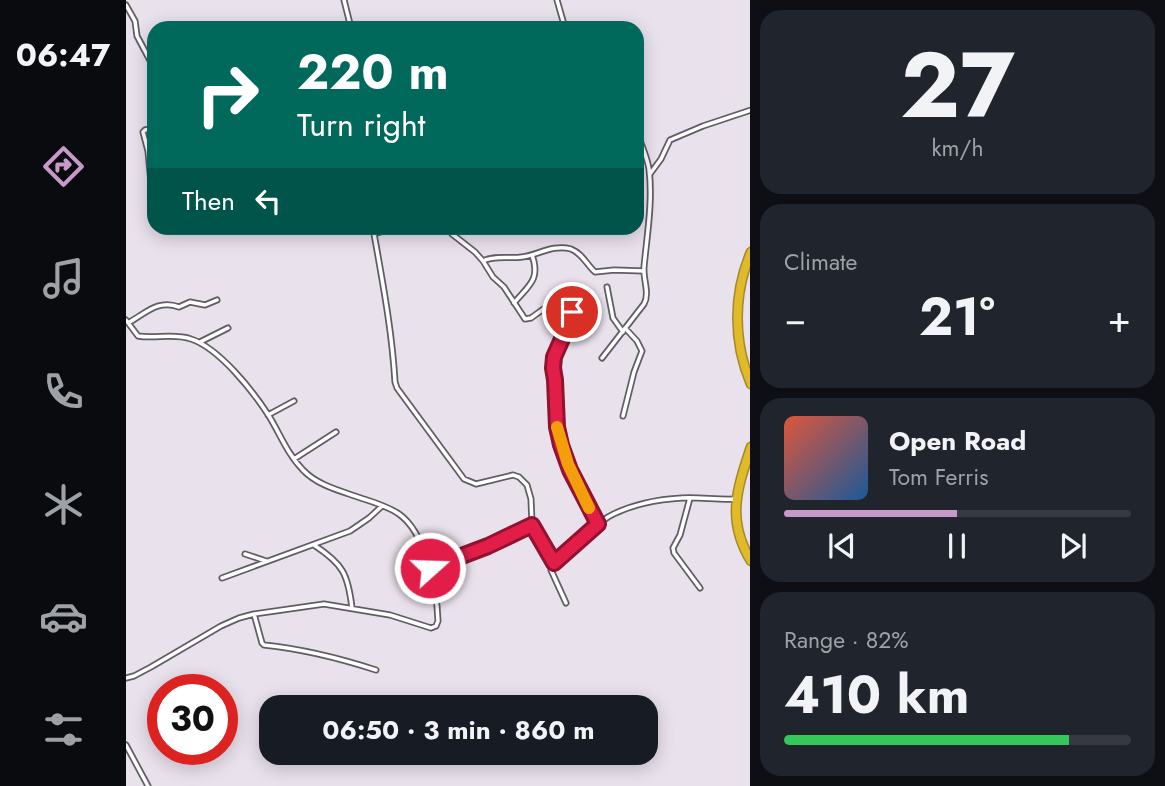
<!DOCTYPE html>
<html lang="en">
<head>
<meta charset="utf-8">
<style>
  :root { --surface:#171b24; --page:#20242c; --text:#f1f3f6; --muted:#9ea1a6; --line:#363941; --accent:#c799c9 }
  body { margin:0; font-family:Jost,sans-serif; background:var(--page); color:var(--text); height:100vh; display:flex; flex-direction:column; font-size:26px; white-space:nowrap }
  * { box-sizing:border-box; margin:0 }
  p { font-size:23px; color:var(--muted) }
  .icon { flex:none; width:38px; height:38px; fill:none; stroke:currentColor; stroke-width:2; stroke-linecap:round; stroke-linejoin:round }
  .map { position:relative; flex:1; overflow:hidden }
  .panel { display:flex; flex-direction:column; gap:10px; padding:10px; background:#0d0f14; width:415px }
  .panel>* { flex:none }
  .guide { position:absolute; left:21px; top:21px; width:497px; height:214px; border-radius:21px; box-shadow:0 4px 18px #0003; background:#00695c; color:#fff; overflow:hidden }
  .speed { position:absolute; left:21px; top:674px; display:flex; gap:14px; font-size:35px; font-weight:700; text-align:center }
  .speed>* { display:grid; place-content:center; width:91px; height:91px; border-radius:50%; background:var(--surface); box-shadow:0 4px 18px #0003; line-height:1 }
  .speed .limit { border:10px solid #d22; background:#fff; color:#111 }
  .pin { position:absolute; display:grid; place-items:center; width:60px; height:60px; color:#fff; margin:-30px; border:4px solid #fff; border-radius:50%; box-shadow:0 2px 7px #0007 }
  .me { position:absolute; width:77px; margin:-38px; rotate:70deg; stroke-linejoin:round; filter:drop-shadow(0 0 5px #0008) }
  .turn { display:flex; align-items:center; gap:24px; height:147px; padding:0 35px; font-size:32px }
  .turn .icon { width:91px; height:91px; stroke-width:2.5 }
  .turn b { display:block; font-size:49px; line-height:60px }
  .then { display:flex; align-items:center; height:66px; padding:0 35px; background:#0003; gap:14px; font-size:26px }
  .big { font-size:52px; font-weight:700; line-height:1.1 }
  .panel .widget { flex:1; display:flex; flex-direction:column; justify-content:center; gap:10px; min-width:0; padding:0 24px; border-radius:21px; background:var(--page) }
  .panel .dial { align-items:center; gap:0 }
  .dial b { font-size:91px; line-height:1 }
  .song { display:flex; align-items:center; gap:21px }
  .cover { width:84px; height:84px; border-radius:10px; background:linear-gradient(135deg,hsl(10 70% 55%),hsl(210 70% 35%)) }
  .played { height:7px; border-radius:4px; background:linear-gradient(90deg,var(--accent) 50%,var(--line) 50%) }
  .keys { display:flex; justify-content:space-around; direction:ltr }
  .heat { display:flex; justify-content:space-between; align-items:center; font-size:38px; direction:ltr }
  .charge { height:10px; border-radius:5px; background:linear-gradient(90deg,#34c759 82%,var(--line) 0) }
  .trip { position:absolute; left:133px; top:695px; width:399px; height:70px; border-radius:21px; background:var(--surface); box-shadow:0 4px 18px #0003; font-weight:700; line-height:70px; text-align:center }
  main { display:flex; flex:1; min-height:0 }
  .dock { display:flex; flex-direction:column; width:126px; justify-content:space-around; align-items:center; background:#090b0e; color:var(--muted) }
  .dock .icon { width:49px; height:49px }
  .dock .active { color:var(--accent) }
  .dock b { font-size:32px; color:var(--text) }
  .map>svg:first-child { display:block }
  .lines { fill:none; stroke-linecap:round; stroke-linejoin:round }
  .street-casing { stroke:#625c64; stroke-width:7 }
  .highway-casing { stroke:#a2892c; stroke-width:11 }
  .street { stroke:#fff; stroke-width:3.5 }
  .highway { stroke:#e0ba29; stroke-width:8 }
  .route-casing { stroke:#92132f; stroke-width:18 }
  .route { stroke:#e11d48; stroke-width:12 }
  .slow { stroke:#f59e0b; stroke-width:12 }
</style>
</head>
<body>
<main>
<nav class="dock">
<b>06:47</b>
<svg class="icon active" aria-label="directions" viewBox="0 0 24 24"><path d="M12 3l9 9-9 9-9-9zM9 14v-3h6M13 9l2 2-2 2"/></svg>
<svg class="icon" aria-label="music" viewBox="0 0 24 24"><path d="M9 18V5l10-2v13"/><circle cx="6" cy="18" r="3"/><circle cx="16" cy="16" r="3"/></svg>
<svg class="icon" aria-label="phone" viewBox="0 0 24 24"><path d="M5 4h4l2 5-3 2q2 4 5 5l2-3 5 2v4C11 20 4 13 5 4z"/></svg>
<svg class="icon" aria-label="climate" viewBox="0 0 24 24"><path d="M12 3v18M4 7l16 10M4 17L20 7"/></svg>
<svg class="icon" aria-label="car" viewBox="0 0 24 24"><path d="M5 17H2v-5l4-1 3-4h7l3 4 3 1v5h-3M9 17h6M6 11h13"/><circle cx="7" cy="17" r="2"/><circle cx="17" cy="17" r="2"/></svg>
<svg class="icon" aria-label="filters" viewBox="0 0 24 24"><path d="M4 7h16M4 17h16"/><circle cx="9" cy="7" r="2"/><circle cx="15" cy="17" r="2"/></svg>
</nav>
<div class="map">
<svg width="625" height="786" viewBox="0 0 625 786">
  <rect width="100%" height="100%" fill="#e9e1ec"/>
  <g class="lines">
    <defs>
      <path id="street" d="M218,0L225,28
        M431,0L439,28
        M0,5L9,21L11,36L28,68
        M28,128L19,130L17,132L22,151L25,183L28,195
        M524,174L535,159L544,140L577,126L625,110
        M247,228C256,279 266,330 269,382L271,388L338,479L350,484L387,475L393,477L401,485L405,499L406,524L428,563
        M322,228L326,234L349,252L357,261L367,277L378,287L399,319L405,318L423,305L440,302
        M248,234L269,228
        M357,261C369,255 383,259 396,257C412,255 427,244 445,249C457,254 460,264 469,272L488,270L518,271
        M481,287L487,318L497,332
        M440,296C440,304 447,308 446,315L428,357L427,368L429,380L431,427L442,464L472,525
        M388,303C402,286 415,280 406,255
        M0,320L12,336C29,339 48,333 65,339C93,348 127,391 143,416C154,434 162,455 177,470C190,484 211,490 229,496C243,501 260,505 273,514C300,533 311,590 312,621L310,626L305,628L264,615L198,604L128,614L113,618L95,626L25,667L8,676L0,678
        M2,323C20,313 32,299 53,307L64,302L79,305L91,300
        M74,342L102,328
        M476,358L518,304C524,293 517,280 518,267C521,235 527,201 523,169C521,157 516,145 511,133
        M142,415L168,401
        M497,416L508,372L516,351L511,341L499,328
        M168,459L210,432
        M564,498L554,535L547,548L548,553L574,588
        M188,545C217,564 222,574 226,608
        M119,554L140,561
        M304,568L362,546L406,525
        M96,578L224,531L243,518L256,506
        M440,603L425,570L428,563C446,548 463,530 482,517C503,505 532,499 556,498C574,497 592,500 610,499
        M128,614L136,643L138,645C177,649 213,658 250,670
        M0,745L22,786"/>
      <path id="highway" d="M625,252C607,294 607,342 625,384
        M625,447C611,489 600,520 625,561"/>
    </defs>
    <use href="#street" class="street-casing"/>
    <use href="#highway" class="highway-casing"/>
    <use href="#street" class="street"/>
    <use href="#highway" class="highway"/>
  </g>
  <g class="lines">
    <defs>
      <path id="route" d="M304,568L362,546L406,525L428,563L472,524L444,470L435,445L431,427L429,380L427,368L428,357L446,316V312"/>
    </defs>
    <use href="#route" class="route-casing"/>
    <use href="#route" class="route"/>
    <path class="slow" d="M431,427L442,464L463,508"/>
  </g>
</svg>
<div class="speed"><div class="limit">30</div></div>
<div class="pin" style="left:446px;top:312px;background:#d93025"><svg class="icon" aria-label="arrive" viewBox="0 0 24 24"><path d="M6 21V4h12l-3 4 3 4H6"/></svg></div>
<svg class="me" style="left:304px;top:568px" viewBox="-20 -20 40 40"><circle r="17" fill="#e11d48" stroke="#fff" stroke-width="3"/><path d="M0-11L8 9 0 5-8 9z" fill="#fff"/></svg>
<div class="trip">06:50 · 3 min · 860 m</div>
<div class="guide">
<div class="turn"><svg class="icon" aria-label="right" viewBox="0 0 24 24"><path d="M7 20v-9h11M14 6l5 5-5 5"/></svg><div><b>220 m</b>Turn right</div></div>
<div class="then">Then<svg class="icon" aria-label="left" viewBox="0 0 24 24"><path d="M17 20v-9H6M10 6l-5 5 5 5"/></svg></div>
</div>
</div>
<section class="panel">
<div class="widget dial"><b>27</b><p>km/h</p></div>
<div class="widget"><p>Climate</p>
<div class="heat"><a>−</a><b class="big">21°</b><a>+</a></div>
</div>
<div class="widget">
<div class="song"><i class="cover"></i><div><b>Open Road</b><p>Tom Ferris</p></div></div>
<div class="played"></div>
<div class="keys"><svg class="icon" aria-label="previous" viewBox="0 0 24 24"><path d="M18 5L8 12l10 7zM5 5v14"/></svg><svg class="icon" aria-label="pause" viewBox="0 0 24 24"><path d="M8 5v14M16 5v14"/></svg><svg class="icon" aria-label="next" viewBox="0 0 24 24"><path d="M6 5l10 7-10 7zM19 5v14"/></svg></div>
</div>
<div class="widget"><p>Range · 82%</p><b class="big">410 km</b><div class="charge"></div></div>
</section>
</main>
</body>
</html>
